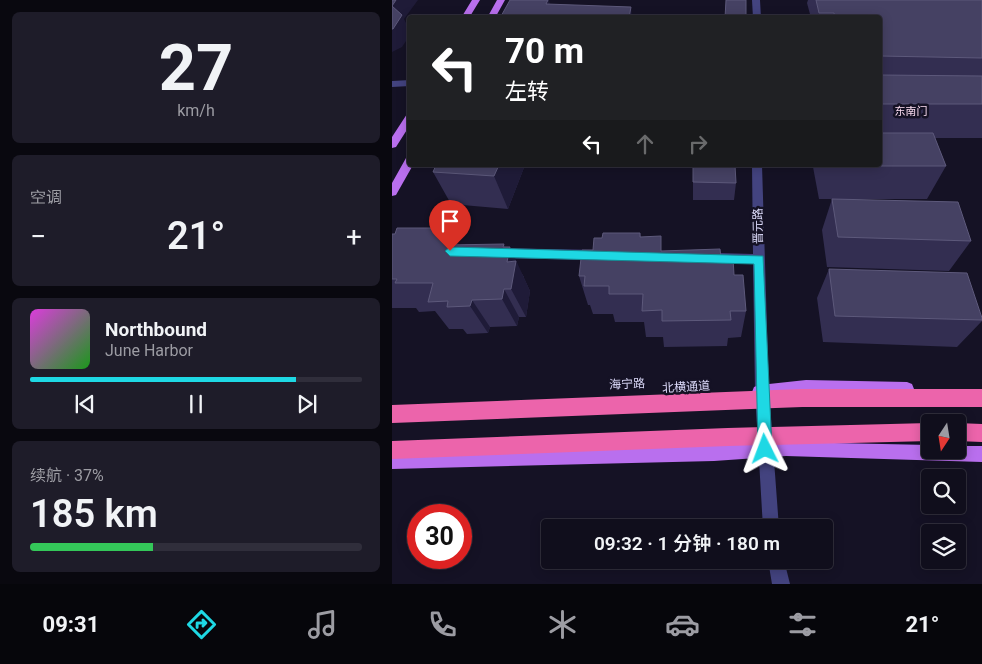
<!DOCTYPE html>
<html lang="zh">
<head>
<meta charset="utf-8">
<style>
  :root { --surface:#100e1c; --page:#1e1c29; --text:#f1f3f6; --muted:#9c9ca3; --line:#302e3b; --accent:#1ed8e4 }
  body { margin:0; font-family:Roboto,"Noto Sans SC",sans-serif; background:var(--page); color:var(--text); height:100vh; display:flex; flex-direction:column; font-size:19px; white-space:nowrap }
  * { box-sizing:border-box; margin:0 }
  p { font-size:16px; color:var(--muted) }
  .icon { flex:none; width:28px; height:28px; fill:none; stroke:currentColor; stroke-width:2; stroke-linecap:round; stroke-linejoin:round }
  .map { position:relative; flex:1; overflow:hidden }
  .details { display:flex; flex-direction:column; gap:12px; padding:12px; background:#09080f; width:392px }
  .details>* { flex:none }
  .guide { position:absolute; left:15px; top:15px; width:475px; height:152px; border-radius:5px; box-shadow:0 2px 12px #0003,0 0 0 1px var(--line); background:#202124; color:#fff; overflow:hidden }
  .needle { width:32px; rotate:192deg }
  .controls { position:absolute; left:529px; top:414px; display:grid; gap:10px }
  .controls a { display:grid; place-items:center; width:45px; height:45px; border-radius:5px; background:var(--surface); box-shadow:0 2px 12px #0003,0 0 0 1px var(--line); font-size:25px }
  .speed { position:absolute; left:15px; top:504px; display:flex; gap:10px; font-size:25px; font-weight:700; text-align:center }
  .speed>* { display:grid; place-content:center; width:65px; height:65px; border-radius:50%; background:var(--surface); box-shadow:0 2px 12px #0003,0 0 0 1px var(--line); line-height:1 }
  .speed .limit { border:8px solid #d22; background:#fff; color:#111 }
  .pin { position:absolute; display:grid; place-items:center; width:42px; height:42px; color:#fff; margin:-51px -21px; border-radius:50% 50% 50% 0; rotate:-45deg; box-shadow:0 0 5px #0007 }
  .pin .icon { rotate:45deg }
  .me { position:absolute; width:55px; margin:-28px; rotate:357deg; stroke-linejoin:round; filter:drop-shadow(0 0 4px #0008) }
  .turn { display:flex; align-items:center; gap:18px; height:105px; padding:0 15px; font-size:22px }
  .turn .icon { width:65px; height:65px; stroke-width:2.5 }
  .turn b { display:block; font-size:35px; line-height:42px }
  .lanes { display:flex; align-items:center; height:48px; padding:0 15px; background:#0003; justify-content:center; gap:25px; direction:ltr }
  .lanes .off { opacity:.35 }
  .big { font-size:38px; font-weight:600; line-height:1.1 }
  .details .tile { flex:1; display:flex; flex-direction:column; justify-content:center; gap:8px; min-width:0; padding:0 18px; border-radius:8px; background:var(--page) }
  .details .dial { align-items:center; gap:0 }
  .dial b { font-size:65px; line-height:1 }
  .song { display:flex; align-items:center; gap:15px }
  .cover { width:60px; height:60px; border-radius:8px; background:linear-gradient(135deg,hsl(300 70% 55%),hsl(120 70% 35%)) }
  .played { height:5px; border-radius:2px; background:linear-gradient(90deg,var(--accent) 80%,var(--line) 80%) }
  .keys { display:flex; justify-content:space-around; direction:ltr }
  .heat { display:flex; justify-content:space-between; align-items:center; font-size:28px; direction:ltr }
  .charge { height:8px; border-radius:4px; background:linear-gradient(90deg,#34c759 37%,var(--line) 0) }
  .trip { position:absolute; left:149px; top:519px; width:292px; height:50px; border-radius:5px; background:var(--surface); box-shadow:0 2px 12px #0003,0 0 0 1px var(--line); font-weight:600; line-height:50px; text-align:center }
  .tabs { display:flex; height:80px; justify-content:space-around; align-items:center; background:#06060b; color:var(--muted) }
  .tabs .icon { width:35px; height:35px }
  .tabs .selected { color:var(--accent) }
  .tabs b { font-size:22px; color:var(--text) }
  main { display:flex; flex:1; min-height:0 }
  .map>svg:first-child { display:block }
  .lines { fill:none; stroke-linecap:round; stroke-linejoin:round }
  .minor { fill:#43437f; fill-rule:evenodd }
  .major { fill:#b96fee; fill-rule:evenodd }
  .highway { fill:#ec64ab; fill-rule:evenodd }
  .highway-bridge { stroke:#ec64ab; stroke-width:18 }
  .wall { fill:#332e51 }
  .shaded-wall { fill:#1f1b38 }
  .building { fill:#454163; stroke:#5d597b }
  .route { fill:#1ed8e4; stroke:#148c94 }
  .labels { text-anchor:middle; stroke-width:5; stroke-linejoin:round; paint-order:stroke }
  .far-neighbourhood-label { font-size:11px; fill:#fbddf1; stroke:#151225 }
  .street-label { font-size:12px; fill:#dddbfb; stroke:#151225 }
</style>
</head>
<body>
<main>
<section class="details">
<div class="tile dial"><b>27</b><p>km/h</p></div>
<div class="tile"><p>空调</p>
<div class="heat"><a>−</a><b class="big">21°</b><a>+</a></div>
</div>
<div class="tile">
<div class="song"><i class="cover"></i><div><b>Northbound</b><p>June Harbor</p></div></div>
<div class="played"></div>
<div class="keys"><svg class="icon" aria-label="previous" viewBox="0 0 24 24"><path d="M18 5L8 12l10 7zM5 5v14"/></svg><svg class="icon" aria-label="pause" viewBox="0 0 24 24"><path d="M8 5v14M16 5v14"/></svg><svg class="icon" aria-label="next" viewBox="0 0 24 24"><path d="M6 5l10 7-10 7zM19 5v14"/></svg></div>
</div>
<div class="tile"><p>续航 · 37%</p><b class="big">185 km</b><div class="charge"></div></div>
</section>
<div class="map">
<svg width="590" height="584" viewBox="0 0 590 584">
  <rect width="100%" height="100%" fill="#151225"/>
  <g class="lines">
    <path class="minor" d="M360,0H368L369,18H361Z
      M18,80V86L0,87V81Z
      M360,165H370L377,392L387,528H371L363,392L361,264L325,263L319,258L325,253L361,254Z
      M105,248L205,250L211,255L205,260L105,258L99,253Z
      M376,560H392L398,584H380Z"/>
    <path class="major" d="M80,0H88L77,18H69Z
      M105,0H113L103,18H95Z
      M18,113V125L4,147L0,148V137L15,114Z
      M18,157V165H21L4,195L0,196V183L14,158Z
      M414,380L515,382L520,384L522,389L520,394L515,396L414,394L367,399L362,397L360,392L362,387L367,385Z
      M394,442L538,445V450H565V446H590V462L394,456L322,461L0,469V453L322,445Z"/>
    <path class="highway" d="M565,423L590,424V442L565,441Z"/>
    <path class="highway-bridge" d="M0,414L410,398H590
      M0,450L336,437L538,432"/>
  </g>
  <path class="wall" d="M416,0H590V138H543L554,166L535,199H459L579,241L557,271L435,267L430,230L440,199H427L421,167V165H488V18H419L415,3Z
    M44,165H133L116,209L59,204L41,172Z
    M301,165L344,183L342,200H301Z
    M47,231H59L67,245L113,247L132,277V278L138,291L134,317H127L125,326L98,327L96,333L75,334L71,329H57L43,311L27,312L24,308H0V234Z
    M248,233L249,237L270,251L329,258L342,275L354,311L349,337L336,338L335,346L272,347L271,337H254L252,322H223L221,314H201L198,305H196L187,276L201,250L210,238Z
    M437,269L590,318V321L565,347L431,342L425,298Z"/>
  <path class="shaded-wall" d="M4,0H26L12,19L18,31V35L10,47L0,52V6Z
    M156,0H157L161,18L154,4Z
    M239,7L240,18H237Z
    M107,165H133L116,209L102,176Z
    M44,228L55,245L59,231L77,262L74,275L43,231Z
    M112,244L117,254L118,247L138,291L134,317L119,289L115,262L111,247Z
    M112,289L127,317L125,326L110,299Z
    M80,300L98,327L96,333L78,306Z"/>
  <path class="building" d="M0,0H4L0,6Z
    M118,0H156L154,4L239,7L237,18H108Z
    M334,0H354V17L333,18Z
    M424,0H590V58L488,56V18H443L442,13H427Z
    M0,6L10,15L1,29H0Z
    M488,75L590,76V104H488Z
    M488,133H541L554,166H437V165H488Z
    M44,165H107L102,176L41,172Z
    M301,165H343L344,183L301,182Z
    M440,199L566,202L579,241L446,237Z
    M5,228H44L43,231H59L55,245L112,244L111,247H118L115,262L124,261L119,289H112L110,299L80,300L78,306L55,307L56,301L36,302L41,283H3L5,279H0V234H3Z
    M211,233H248V237L269,236V251L328,249L329,258H341L342,275H351L354,311H338L339,320L270,321V310L250,311L251,294H217V286H192L193,276H187L190,250H201L202,238H210Z
    M437,269L575,273L590,318V320L443,316Z"/>
  <path class="route" d="M58,247L371,256L380,449L378,454L373,456L368,454L366,449L362,264L58,256L53,251Z"/>
  <g class="labels">
    <g class="far-neighbourhood-label">
      <text x="519" y="115">东南门</text>
    </g>
    <g class="street-label">
      <text transform="translate(366 226) rotate(-91)" y="4">晋元路</text>
      <text transform="translate(235 384) rotate(-2)" y="4">海宁路</text>
      <text transform="translate(294 387) rotate(-3)" y="4">北横通道</text>
    </g>
  </g>
</svg>
<div class="controls">
<a><svg class="needle" viewBox="-14 -14 28 28"><path d="M0-13l5 13h-10z" fill="#e53935"/><path d="M0 13l5-13h-10z" fill="#9c9ca3"/></svg></a>
<a><svg class="icon" aria-label="search" viewBox="0 0 24 24"><circle cx="10" cy="10" r="6"/><path d="M15 15l6 6"/></svg></a>
<a><svg class="icon" aria-label="layers" viewBox="0 0 24 24"><path d="M12 4l9 5-9 5-9-5zM3 14l9 5 9-5"/></svg></a>
</div>
<div class="speed"><div class="limit">30</div></div>
<div class="pin" style="left:58px;top:251px;background:#d93025"><svg class="icon" aria-label="arrive" viewBox="0 0 24 24"><path d="M6 21V4h12l-3 4 3 4H6"/></svg></div>
<svg class="me" style="left:373px;top:449px" viewBox="-20 -20 40 40"><path d="M0-17L14 15 0 8-14 15z" fill="#1ed8e4" stroke="#fff" stroke-width="4"/></svg>
<div class="trip">09:32 · 1 分钟 · 180 m</div>
<div class="guide">
<div class="turn"><svg class="icon" aria-label="left" viewBox="0 0 24 24"><path d="M17 20v-9H6M10 6l-5 5 5 5"/></svg><div><b>70 m</b>左转</div></div>
<div class="lanes"><svg class="icon" aria-label="left" viewBox="0 0 24 24"><path d="M17 20v-9H6M10 6l-5 5 5 5"/></svg><svg class="icon off" aria-label="ahead" viewBox="0 0 24 24"><path d="M12 20V5M6 11l6-6 6 6"/></svg><svg class="icon off" aria-label="right" viewBox="0 0 24 24"><path d="M7 20v-9h11M14 6l5 5-5 5"/></svg></div>
</div>
</div>
</main>
<nav class="tabs">
<b>09:31</b>
<svg class="icon selected" aria-label="directions" viewBox="0 0 24 24"><path d="M12 3l9 9-9 9-9-9zM9 14v-3h6M13 9l2 2-2 2"/></svg>
<svg class="icon" aria-label="music" viewBox="0 0 24 24"><path d="M9 18V5l10-2v13"/><circle cx="6" cy="18" r="3"/><circle cx="16" cy="16" r="3"/></svg>
<svg class="icon" aria-label="phone" viewBox="0 0 24 24"><path d="M5 4h4l2 5-3 2q2 4 5 5l2-3 5 2v4C11 20 4 13 5 4z"/></svg>
<svg class="icon" aria-label="climate" viewBox="0 0 24 24"><path d="M12 3v18M4 7l16 10M4 17L20 7"/></svg>
<svg class="icon" aria-label="car" viewBox="0 0 24 24"><path d="M5 17H2v-5l4-1 3-4h7l3 4 3 1v5h-3M9 17h6M6 11h13"/><circle cx="7" cy="17" r="2"/><circle cx="17" cy="17" r="2"/></svg>
<svg class="icon" aria-label="filters" viewBox="0 0 24 24"><path d="M4 7h16M4 17h16"/><circle cx="9" cy="7" r="2"/><circle cx="15" cy="17" r="2"/></svg>
<b>21°</b>
</nav>
</body>
</html>
